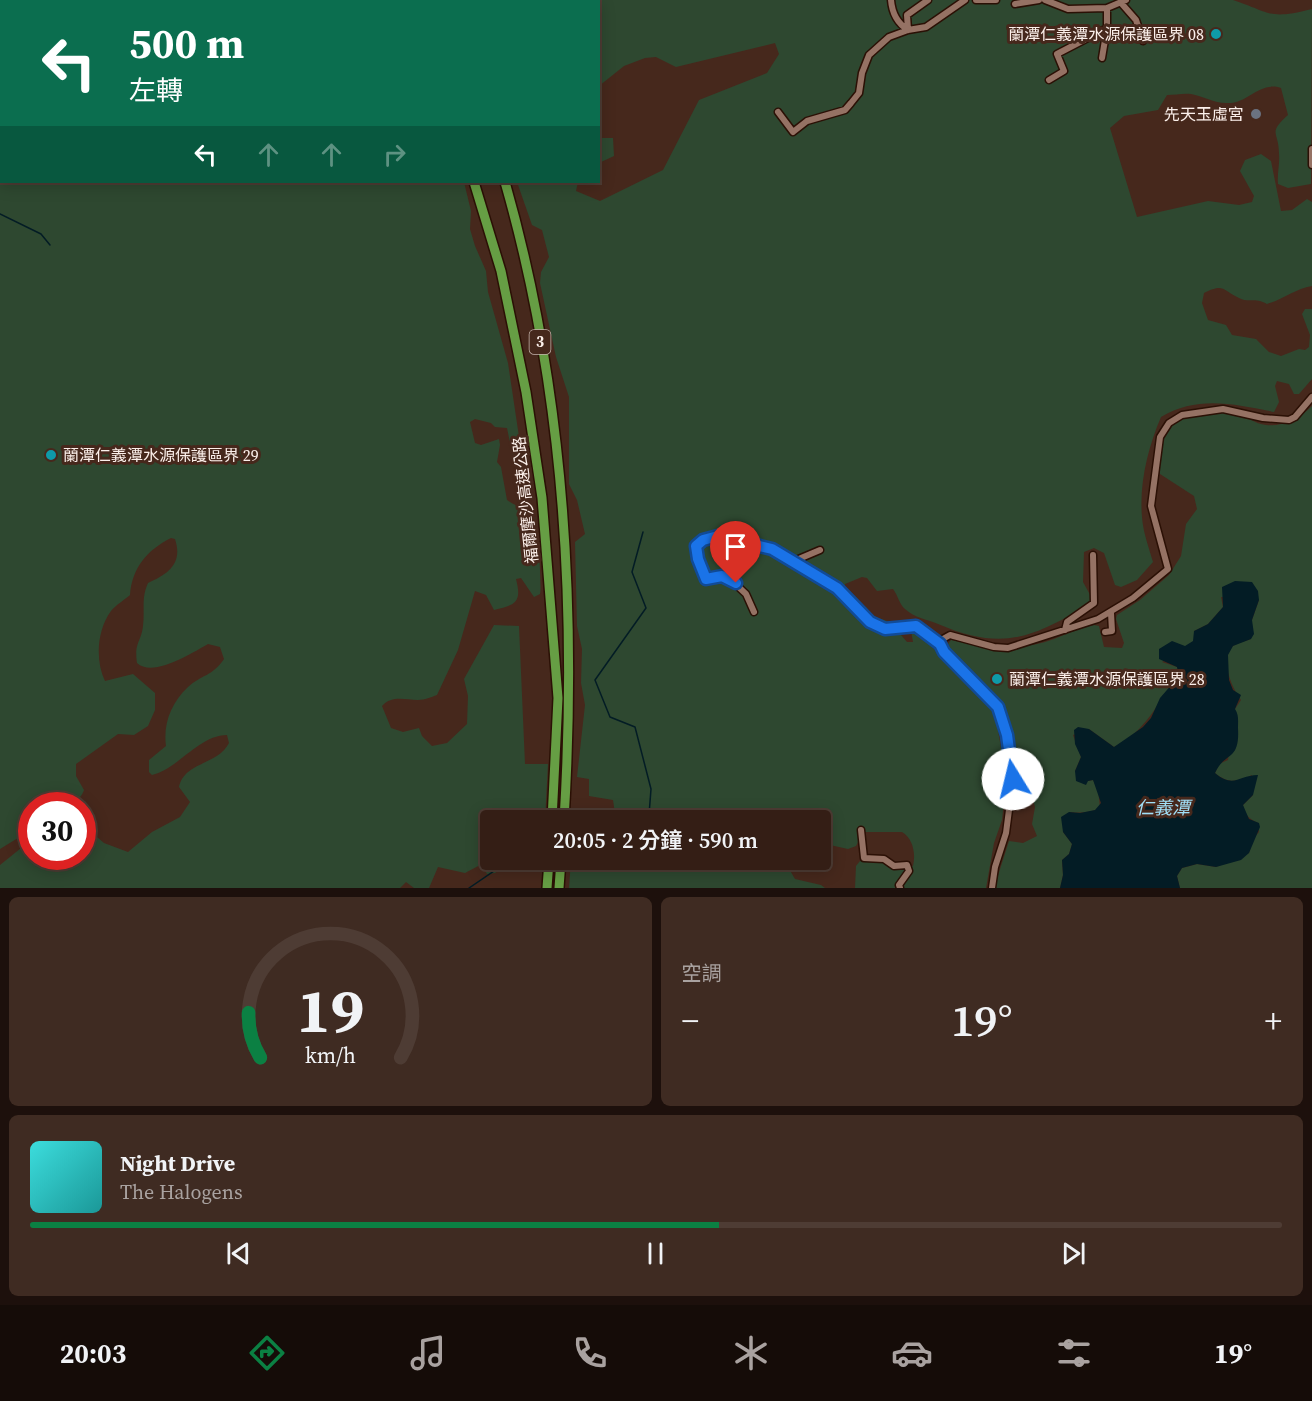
<!DOCTYPE html>
<html lang="zh-TW">
<head>
<meta charset="utf-8">
<style>
  :root { --surface:#341e15; --page:#3f2b22; --text:#f1f3f6; --muted:#a9a2a0; --line:#4e3c34; --accent:#0b8043 }
  body { margin:0; font-family:"Source Serif 4","Noto Sans TC",serif; background:var(--page); color:var(--text); height:100vh; display:flex; flex-direction:column; font-size:22px; white-space:nowrap }
  * { box-sizing:border-box; margin:0 }
  p { font-size:20px; color:var(--muted) }
  .icon { flex:none; width:33px; height:33px; fill:none; stroke:currentColor; stroke-width:2; stroke-linecap:round; stroke-linejoin:round }
  .map { position:relative; height:888px; overflow:hidden }
  .drawer { display:flex; flex-direction:column; gap:9px; padding:9px; background:#1d100c; flex:1 }
  .drawer>* { flex:none }
  .guide { position:absolute; left:0px; top:0px; width:600px; height:183px; box-shadow:0 3px 15px #0003,0 0 0 2px var(--line); background:#0b6e4f; color:#fff; overflow:hidden }
  .speed { position:absolute; left:18px; top:792px; display:flex; gap:12px; font-size:30px; font-weight:700; text-align:center }
  .speed>* { display:grid; place-content:center; width:78px; height:78px; border-radius:50%; background:var(--surface); box-shadow:0 3px 15px #0003,0 0 0 2px var(--line); line-height:1 }
  .speed .limit { border:9px solid #d22; background:#fff; color:#111 }
  .pin { position:absolute; display:grid; place-items:center; width:51px; height:51px; color:#fff; margin:-62px -26px; border-radius:50% 50% 50% 0; rotate:-45deg; box-shadow:0 0 6px #0007 }
  .pin .icon { rotate:45deg }
  .me { position:absolute; width:66px; margin:-33px; rotate:351deg; stroke-linejoin:round; filter:drop-shadow(0 0 4px #0008) }
  .turn { display:flex; align-items:center; gap:21px; height:126px; padding:0 30px; font-size:27px }
  .turn .icon { width:78px; height:78px; stroke-width:2.5 }
  .turn b { display:block; font-size:42px; line-height:51px }
  .lanes { display:flex; align-items:center; height:57px; padding:0 30px; background:#0003; justify-content:center; gap:30px; direction:ltr }
  .lanes .off { opacity:.35 }
  .big { font-size:45px; font-weight:600; line-height:1.1 }
  .drawer .card { flex:1; display:flex; flex-direction:column; justify-content:center; gap:9px; min-width:0; padding:0 21px; border-radius:9px; background:var(--page) }
  .drawer .dial { align-items:center; gap:0 }
  .dial svg { height:156px; overflow:visible; fill:none; stroke:var(--line); stroke-width:7; stroke-linecap:round; text-anchor:middle }
  .dial text { fill:var(--text); stroke:none }
  .song { display:flex; align-items:center; gap:18px }
  .cover { width:72px; height:72px; border-radius:9px; background:linear-gradient(135deg,hsl(180 70% 55%),hsl(180 70% 35%)) }
  .played { height:6px; border-radius:3px; background:linear-gradient(90deg,var(--accent) 55%,var(--line) 55%) }
  .keys { display:flex; justify-content:space-around; direction:ltr }
  .heat { display:flex; justify-content:space-between; align-items:center; font-size:33px; direction:ltr }
  .drawer .tiles { flex:1; display:grid; gap:9px; grid-template-columns:1fr 1fr }
  .card:last-child { grid-column:span 2 }
  .trip { position:absolute; left:480px; top:810px; width:351px; height:60px; border-radius:6px; background:var(--surface); box-shadow:0 3px 15px #0003,0 0 0 2px var(--line); font-weight:600; line-height:60px; text-align:center }
  .tab-bar { display:flex; height:96px; justify-content:space-around; align-items:center; background:#150c08; color:var(--muted) }
  .tab-bar .icon { width:42px; height:42px }
  .tab-bar .on { color:var(--accent) }
  .tab-bar b { font-size:27px; color:var(--text) }
  .map>svg:first-child { display:block }
  .green { fill:#2e4830 }
  .water { fill:#031c25 }
  .lines { fill:none; stroke-linecap:round; stroke-linejoin:round }
  .stream { stroke:#031c25; stroke-width:1.5 }
  .highway-tunnel { stroke:#61463b; stroke-width:9; stroke-dasharray:9 4.5; stroke-linecap:butt }
  .minor-casing { stroke:#2b1005; stroke-width:9 }
  .highway-casing { stroke:#2b1005; stroke-width:12 }
  .minor { stroke:#957264; stroke-width:6 }
  .highway { stroke:#669e44; stroke-width:9 }
  .route-casing { stroke:#114b97; stroke-width:15 }
  .route { stroke:#1a73e8; stroke-width:10 }
  .culture-dot { fill:#0f9aa8; stroke:#46281c; stroke-width:2 }
  .worship-dot { fill:#6b7280; stroke:#46281c; stroke-width:2 }
  .labels { text-anchor:middle; stroke-width:6; stroke-linejoin:round; paint-order:stroke }
  .shield { fill:#46281c; stroke:#c5b4ad; stroke-width:1.5 }
  .shield-label { font-size:15px; font-weight:bold; fill:#fcf0eb }
  .poi-label { font-size:16px; fill:#fcf0eb; stroke:#46281c; text-anchor:end }
  .street-label { font-size:16px; fill:#fcf0eb; stroke:#46281c }
  .water-label { font-size:18px; font-style:italic; fill:#a1e0f8; stroke:#46281c }
</style>
</head>
<body>
<div class="map">
<svg width="1312" height="888" viewBox="0 0 1312 888">
  <rect width="100%" height="100%" fill="#46281c"/>
  <path class="green" d="M0,0H1233C1272,13 1268,20 1312,9L1311,184L1288,188L1278,184C1277,173 1280,164 1279,154C1279,131 1267,134 1288,115L1281,88C1259,81 1249,103 1228,103C1216,104 1203,96 1191,94C1183,93 1175,95 1167,95L1158,110L1124,116L1110,128L1137,217L1208,201L1239,205L1252,202L1254,196L1240,171L1245,160L1261,154L1271,161L1281,211L1292,210L1307,199L1312,202V286C1295,289 1284,299 1267,304C1255,297 1248,303 1239,298C1222,290 1224,283 1204,293L1202,303L1208,320L1226,325L1232,335L1256,339L1269,352L1281,356L1299,349L1305,350L1309,347L1310,335L1302,314L1305,309H1312V379L1299,394H1294L1289,384L1277,381L1275,386L1279,402L1274,412C1235,404 1197,395 1161,417C1148,447 1139,484 1142,517C1143,532 1149,548 1153,562L1137,580L1121,587L1115,585L1104,553L1094,548L1084,552L1083,582L1094,602C1034,636 1006,653 938,624C926,619 915,618 905,609C899,604 898,595 893,589L877,591L867,578L862,577L845,584L844,594L850,610L856,612L866,607L873,616L890,622L907,642H913L910,625L915,627L958,676L994,707L1001,748L1007,758V775L1002,820L994,843L986,888H855L856,866L860,861C879,859 895,865 913,866C916,854 913,838 902,832H863L856,846L848,849L821,843L820,820H616L613,800L589,796V779L577,777L585,705L581,683L582,649L577,626L575,542L585,534L577,500L569,484V397L556,357L540,283L541,272L549,257L542,230L532,225L517,182H578L576,191L600,201L663,170L699,100L767,73L779,54L775,43L676,67L656,57L645,58L624,66L599,86L598,2H2V182H464L471,211L470,229L475,246L486,271L488,292L508,363L525,477L521,481L517,477L507,428L495,427L491,423L475,419L470,422L475,443L481,445L499,439L500,445L497,462L501,467L507,500C516,507 529,508 535,518C538,524 542,590 540,594L534,597L521,578L516,579C522,602 516,605 494,610L486,595L475,591L458,650L437,695C431,697 425,700 418,700C405,700 392,695 382,706L391,728L403,732L419,728L422,736L432,746L447,743L467,724L468,696L464,679L494,625L519,626L525,764H548L545,820H490V860H512L495,873L487,874L482,864L465,873L438,867L429,888H414L406,882L400,888H0V865L31,840L32,856H82L83,825L104,843L128,852L152,832L180,817L190,802L179,787C184,762 218,765 229,743L227,735C199,735 178,769 152,775L149,772V760L166,746C163,724 171,703 188,687C201,675 213,676 224,659L220,647L208,644C192,653 153,678 137,663C134,642 141,643 143,626C145,610 141,598 148,583C169,574 183,563 175,539L171,538C147,550 132,568 130,595C124,600 116,605 111,611C97,630 95,660 105,681L133,674L155,693V710L148,726L134,735L118,734L76,764V776L84,790C76,812 51,805 32,806L31,830L0,849Z
    M599,138H613L614,156L599,163Z
    M1312,406V888H1180L1177,876L1182,868L1197,864L1216,867L1249,853L1253,839L1259,832L1258,823C1250,819 1244,815 1243,805L1253,795L1252,775C1238,782 1228,784 1215,773L1219,764L1228,760L1235,709L1241,700C1232,688 1219,659 1233,646C1237,643 1246,641 1251,639L1252,620L1259,600L1221,597L1223,607L1208,624L1194,631V641L1162,662L1177,667L1179,676C1156,703 1147,731 1114,747L1089,729L1073,735L1081,757L1075,771L1088,781L1093,780L1098,789L1100,808C1090,813 1080,813 1070,812L1063,832L1072,844L1069,854L1062,860L1063,875L1060,888H994L1009,841L1023,843L1037,836L1032,824L1035,807L1030,789L1021,779L1018,757L1007,713L989,688L955,659L948,644L951,640C987,647 1019,652 1054,639C1067,634 1080,627 1094,625L1099,626L1104,647L1122,648L1124,643L1116,619L1117,615L1140,600L1169,575L1181,556L1186,524L1197,509L1194,496L1160,474C1160,464 1158,452 1161,442C1170,411 1209,405 1236,413C1246,416 1255,424 1266,425C1283,427 1300,418 1312,406Z
    M571,860H784L795,879L821,885L825,888H569Z"/>
  <path class="water" d="M1235,581L1252,582L1258,591L1259,600L1252,620L1254,634L1251,639L1233,646L1228,655L1229,680L1233,690L1241,695L1235,709C1239,715 1238,721 1238,728C1240,762 1225,751 1215,773C1234,789 1239,775 1258,775L1253,795L1243,805L1249,819L1259,823L1260,827L1249,853L1241,860L1216,867L1197,864L1182,868L1177,876L1180,888H1060L1063,875L1062,860L1069,854L1072,844L1063,832L1061,817L1069,812L1080,813L1095,810L1101,803L1093,780L1088,781L1086,785L1076,781L1075,771L1081,757L1075,744L1074,730L1078,727L1089,729L1114,747L1143,727L1151,718L1160,698L1179,676L1177,667L1159,659V649L1172,641L1185,646L1193,641L1194,631L1208,624L1223,607L1222,587Z"/>
  <g class="lines">
    <path class="stream" d="M0,146L2,143
      M0,214L41,234L50,245
      M640,820L649,815L651,789L635,727L610,717L595,680L646,608L632,572L643,532
      M469,888L510,860"/>
    <path class="highway-tunnel" d="M406,0L407,2
      M441,0L442,2"/>
    <defs>
      <path id="minor" d="M400,0V2
        M891,0C892,13 897,23 908,30
        M976,0H996
        M1045,0L1068,9L1107,8L1126,0
        M1015,4L1039,0
        M1122,4L1136,20L1143,41
        M908,30L907,15L928,0
        M1102,58L1107,28
        M1049,80L1064,71L1057,54L1107,28V8
        M778,112L793,132L807,121L845,110L851,103L859,93L862,73L869,55L889,37L908,30L926,27L965,0
        M1312,149V165
        M794,561L820,550
        M754,612L746,594L728,577L706,579L698,559L696,546L703,540L719,536L772,549L837,588L870,622L885,629L916,626L940,644
        M1065,630L1067,622L1094,603L1093,555
        M1105,632L1112,631L1111,613
        M861,830L864,858L884,859L894,866L907,865L909,871L899,885L900,888
        M992,888L995,867L1006,833L1013,779L1007,735L998,707L944,652L941,640L950,635L994,647L1008,648L1098,619L1133,598L1168,569L1151,506L1160,437L1169,423L1182,415L1223,409L1263,418L1289,420L1295,417L1312,397"/>
      <path id="highway" d="M474,182L501,271L526,392L542,498L558,698L552,820
        M505,182C564,388 577,607 564,820
        M547,888L549,860
        M559,888L561,860"/>
    </defs>
    <use href="#minor" class="minor-casing"/>
    <use href="#highway" class="highway-casing"/>
    <use href="#minor" class="minor"/>
    <use href="#highway" class="highway"/>
  </g>
  <g class="lines">
    <defs>
      <path id="route" d="M736,583L722,576L706,579L698,559L696,546L703,540L718,536L772,549L837,588L870,622L885,629L916,626L940,644L944,652L998,707L1007,735L1013,779"/>
    </defs>
    <use href="#route" class="route-casing"/>
    <use href="#route" class="route"/>
  </g>
  <g class="culture-dot">
    <circle cx="1216" cy="34" r="6"/>
    <circle cx="51" cy="455" r="6"/>
    <circle cx="997" cy="679" r="6"/>
  </g>
  <circle class="worship-dot" cx="1256" cy="114" r="6"/>
  <g class="labels">
    <rect class="shield" x="529.5" y="330" width="21" height="24" rx="4.5"/>
    <g class="shield-label">
      <text x="540" y="347">3</text>
    </g>
    <g class="poi-label">
      <text x="1204" y="40">蘭潭仁義潭水源保護區界 08</text>
      <text x="1244" y="120">先天玉虛宮</text>
      <text x="63" y="461" text-anchor="start">蘭潭仁義潭水源保護區界 29</text>
      <text x="1009" y="685" text-anchor="start">蘭潭仁義潭水源保護區界 28</text>
    </g>
    <g class="street-label">
      <text transform="translate(525 500) rotate(-96)" y="6">福爾摩沙高速公路</text>
    </g>
    <g class="water-label">
      <text x="1163" y="814">仁義潭</text>
    </g>
  </g>
</svg>
<div class="speed"><div class="limit">30</div></div>
<div class="pin" style="left:736px;top:583px;background:#d93025"><svg class="icon" aria-label="arrive" viewBox="0 0 24 24"><path d="M6 21V4h12l-3 4 3 4H6"/></svg></div>
<svg class="me" style="left:1013px;top:779px" viewBox="-20 -20 40 40"><circle r="19" fill="#fff"/><path d="M0-13L10 11 0 6-10 11z" fill="#1a73e8"/></svg>
<div class="trip">20:05 · 2 分鐘 · 590 m</div>
<div class="guide">
<div class="turn"><svg class="icon" aria-label="left" viewBox="0 0 24 24"><path d="M17 20v-9H6M10 6l-5 5 5 5"/></svg><div><b>500 m</b>左轉</div></div>
<div class="lanes"><svg class="icon" aria-label="left" viewBox="0 0 24 24"><path d="M17 20v-9H6M10 6l-5 5 5 5"/></svg><svg class="icon off" aria-label="ahead" viewBox="0 0 24 24"><path d="M12 20V5M6 11l6-6 6 6"/></svg><svg class="icon off" aria-label="ahead" viewBox="0 0 24 24"><path d="M12 20V5M6 11l6-6 6 6"/></svg><svg class="icon off" aria-label="right" viewBox="0 0 24 24"><path d="M7 20v-9h11M14 6l5 5-5 5"/></svg></div>
</div>
</div>
<section class="drawer">
<div class="tiles">
<div class="card dial"><svg viewBox="0 0 100 80">
<path d="M14 69A42 42 0 1 1 86 69"/>
<path d="M14 69A42 42 0 0 1 8 46" stroke="#0b8043"/>
<text x="50" y="56" font-size="32" font-weight="700">19</text>
<text x="50" y="72" font-size="11">km/h</text>
</svg></div>
<div class="card"><p>空調</p>
<div class="heat"><a>−</a><b class="big">19°</b><a>+</a></div>
</div>
<div class="card">
<div class="song"><i class="cover"></i><div><b>Night Drive</b><p>The Halogens</p></div></div>
<div class="played"></div>
<div class="keys"><svg class="icon" aria-label="previous" viewBox="0 0 24 24"><path d="M18 5L8 12l10 7zM5 5v14"/></svg><svg class="icon" aria-label="pause" viewBox="0 0 24 24"><path d="M8 5v14M16 5v14"/></svg><svg class="icon" aria-label="next" viewBox="0 0 24 24"><path d="M6 5l10 7-10 7zM19 5v14"/></svg></div>
</div>
</div>
</section>
<nav class="tab-bar">
<b>20:03</b>
<svg class="icon on" aria-label="directions" viewBox="0 0 24 24"><path d="M12 3l9 9-9 9-9-9zM9 14v-3h6M13 9l2 2-2 2"/></svg>
<svg class="icon" aria-label="music" viewBox="0 0 24 24"><path d="M9 18V5l10-2v13"/><circle cx="6" cy="18" r="3"/><circle cx="16" cy="16" r="3"/></svg>
<svg class="icon" aria-label="phone" viewBox="0 0 24 24"><path d="M5 4h4l2 5-3 2q2 4 5 5l2-3 5 2v4C11 20 4 13 5 4z"/></svg>
<svg class="icon" aria-label="climate" viewBox="0 0 24 24"><path d="M12 3v18M4 7l16 10M4 17L20 7"/></svg>
<svg class="icon" aria-label="car" viewBox="0 0 24 24"><path d="M5 17H2v-5l4-1 3-4h7l3 4 3 1v5h-3M9 17h6M6 11h13"/><circle cx="7" cy="17" r="2"/><circle cx="17" cy="17" r="2"/></svg>
<svg class="icon" aria-label="filters" viewBox="0 0 24 24"><path d="M4 7h16M4 17h16"/><circle cx="9" cy="7" r="2"/><circle cx="15" cy="17" r="2"/></svg>
<b>19°</b>
</nav>
</body>
</html>
